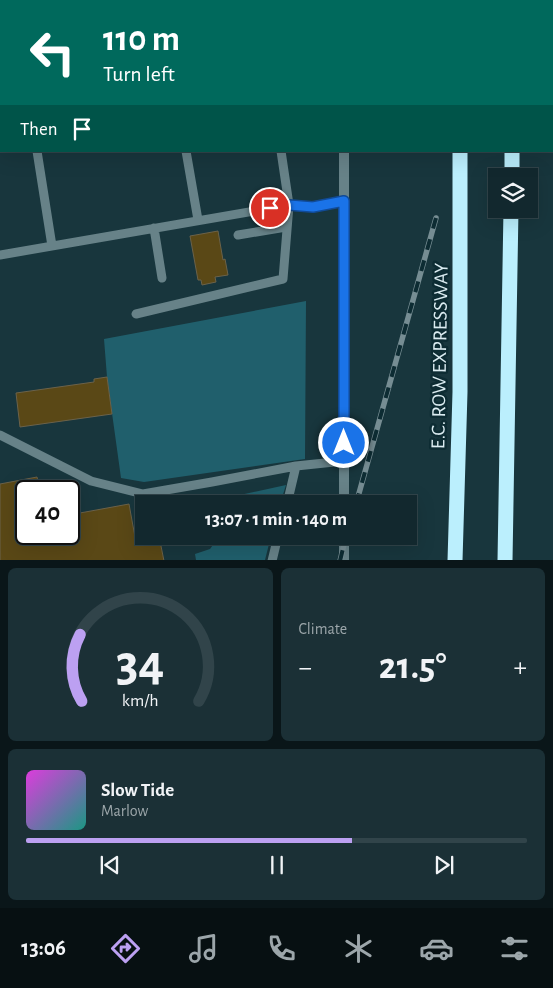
<!DOCTYPE html>
<html lang="en">
<head>
<meta charset="utf-8">
<style>
  :root { --surface:#12282e; --page:#1b3036; --text:#f1f3f6; --muted:#9ca6aa; --line:#31444a; --accent:#bca0f2 }
  body { margin:0; font-family:"Alegreya Sans",sans-serif; background:var(--page); color:var(--text); height:100vh; display:flex; flex-direction:column; font-size:19px; white-space:nowrap }
  * { box-sizing:border-box; margin:0 }
  p { font-size:16px; color:var(--muted) }
  .icon { flex:none; width:28px; height:28px; fill:none; stroke:currentColor; stroke-width:2; stroke-linecap:round; stroke-linejoin:round }
  .map { position:relative; height:560px; overflow:hidden }
  .panel { display:flex; flex-direction:column; gap:8px; padding:8px; background:#0a1619; flex:1 }
  .panel>* { flex:none }
  .guide { position:absolute; left:0px; top:0px; width:554px; height:152px; box-shadow:0 5px 20px #0002,0 0 0 1px var(--line); background:#00695c; color:#fff; overflow:hidden }
  .tools { position:absolute; left:488px; top:168px; display:grid; gap:10px }
  .tools a { display:grid; place-items:center; width:50px; height:50px; border-radius:0px; background:var(--surface); box-shadow:0 5px 20px #0002,0 0 0 1px var(--line); font-size:25px }
  .speed { position:absolute; left:15px; top:480px; display:flex; gap:10px; font-size:25px; font-weight:700; text-align:center }
  .speed>* { display:grid; place-content:center; width:65px; height:65px; border-radius:50%; background:var(--surface); box-shadow:0 5px 20px #0002,0 0 0 1px var(--line); line-height:1 }
  .speed .limit { border:2px solid #111; border-radius:8px; background:#fff; color:#111 }
  .pin { position:absolute; display:grid; place-items:center; width:42px; height:42px; color:#fff; margin:-21px; border:2px solid #fff; border-radius:50%; box-shadow:0 1px 5px #0007 }
  .me { position:absolute; width:55px; margin:-28px; rotate:0deg; stroke-linejoin:round; filter:drop-shadow(0 0 4px #0008) }
  .turn { display:flex; align-items:center; gap:18px; height:105px; padding:0 20px; font-size:22px }
  .turn .icon { width:65px; height:65px; stroke-width:2.5 }
  .turn b { display:block; font-size:35px; line-height:42px }
  .then { display:flex; align-items:center; height:48px; padding:0 20px; background:#0003; gap:10px; font-size:19px }
  .big { font-size:38px; font-weight:700; line-height:1.1 }
  .panel .tile { flex:1; display:flex; flex-direction:column; justify-content:center; gap:8px; min-width:0; padding:0 18px; border-radius:8px; background:var(--page) }
  .panel .dial { align-items:center; gap:0 }
  .dial svg { height:130px; overflow:visible; fill:none; stroke:var(--line); stroke-width:7; stroke-linecap:round; text-anchor:middle }
  .dial text { fill:var(--text); stroke:none }
  .song { display:flex; align-items:center; gap:15px }
  .cover { width:60px; height:60px; border-radius:8px; background:linear-gradient(135deg,hsl(300 70% 55%),hsl(170 70% 35%)) }
  .played { height:5px; border-radius:2px; background:linear-gradient(90deg,var(--accent) 65%,var(--line) 65%) }
  .keys { display:flex; justify-content:space-around; direction:ltr }
  .heat { display:flex; justify-content:space-between; align-items:center; font-size:28px; direction:ltr }
  .panel .tiles { flex:1; display:grid; gap:8px; grid-template-columns:1fr 1fr }
  .tile:last-child { grid-column:span 2 }
  .trip { position:absolute; left:135px; top:495px; width:282px; height:50px; border-radius:0px; background:var(--surface); box-shadow:0 5px 20px #0002,0 0 0 1px var(--line); font-weight:700; line-height:50px; text-align:center }
  .tabs { display:flex; height:80px; justify-content:space-around; align-items:center; background:#071012; color:var(--muted) }
  .tabs .icon { width:35px; height:35px }
  .tabs .on { color:var(--accent) }
  .tabs b { font-size:22px; color:var(--text) }
  .map>svg:first-child { display:block }
  .green { fill:#205f6c }
  .building { fill:#5a4816; stroke:#6b624a }
  .lines { fill:none; stroke-linecap:round; stroke-linejoin:round }
  .service { stroke:#678288; stroke-width:9 }
  .tertiary { stroke:#678288; stroke-width:10 }
  .motorway { stroke:#bbeffd; stroke-width:15 }
  .rail-casing { stroke:#768d93; stroke-width:5.5 }
  .rail { stroke:#0d2c33; stroke-width:4; stroke-dasharray:11; stroke-linecap:butt }
  .route-casing { stroke:#114b97; stroke-width:12 }
  .route { stroke:#1a73e8; stroke-width:9 }
  .labels { text-anchor:middle; stroke-width:5; stroke-linejoin:round; paint-order:stroke }
  .street-label { font-size:20px; fill:#dbecf1; stroke:#0d2c33 }
</style>
</head>
<body>
<div class="map">
<svg width="553" height="561" viewBox="0 0 553 561">
  <rect width="100%" height="100%" fill="#18363d"/>
  <path class="green" d="M306,301L305,459L144,482L121,478L107,377L104,339Z
    M286,485L280,504H212V501Z
    M217,536H271L265,560H196L195,554L210,549L218,538Z"/>
  <path class="building" d="M218,231L223,260L225,259L228,275L215,277L216,282L202,285L201,280H198L190,236Z
    M107,377L112,414L20,427L16,393L94,382V379Z
    M37,477L40,491H26V534H69V515L129,504L135,537L159,536L164,561H0V484Z"/>
  <g class="lines">
    <path class="service" d="M12,0V1
      M161,0V1
      M260,0V1
      M37,151L52,246
      M186,151L198,220
      M154,228L162,278
      M238,235L286,227
      M0,255L289,205L313,207L344,201
      M136,314L283,279L289,205L281,151
      M0,435L91,481L143,494L212,482L296,466L344,461
      M287,504L296,466
      M272,561L278,536"/>
    <path class="tertiary" d="M344,1V0
      M344,504V151
      M344,536V561"/>
    <path class="motorway" d="M459,0V1
      M512,0V1
      M512,176V151
      M455,561L460,392V151
      M505,561L511,209"/>
    <defs>
      <path id="rail" d="M356,504L436,218
        M340,561L346,536"/>
    </defs>
    <use href="#rail" class="rail-casing"/>
    <use href="#rail" class="rail"/>
  </g>
  <g class="lines">
    <defs>
      <path id="route" d="M270,208L289,205L313,207L344,201V443"/>
    </defs>
    <use href="#route" class="route-casing"/>
    <use href="#route" class="route"/>
  </g>
  <g class="labels">
    <g class="street-label">
      <text transform="translate(439 356) rotate(-89)" y="7">E.C. ROW EXPRESSWAY</text>
    </g>
  </g>
</svg>
<div class="tools">
<a><svg class="icon" aria-label="layers" viewBox="0 0 24 24"><path d="M12 4l9 5-9 5-9-5zM3 14l9 5 9-5"/></svg></a>
</div>
<div class="speed"><div class="limit">40</div></div>
<div class="pin" style="left:270px;top:208px;background:#d93025"><svg class="icon" aria-label="arrive" viewBox="0 0 24 24"><path d="M6 21V4h12l-3 4 3 4H6"/></svg></div>
<svg class="me" style="left:344px;top:443px" viewBox="-20 -20 40 40"><circle r="17" fill="#1a73e8" stroke="#fff" stroke-width="3"/><path d="M0-11L8 9 0 5-8 9z" fill="#fff"/></svg>
<div class="trip">13:07 · 1 min · 140 m</div>
<div class="guide">
<div class="turn"><svg class="icon" aria-label="left" viewBox="0 0 24 24"><path d="M17 20v-9H6M10 6l-5 5 5 5"/></svg><div><b>110 m</b>Turn left</div></div>
<div class="then">Then<svg class="icon" aria-label="arrive" viewBox="0 0 24 24"><path d="M6 21V4h12l-3 4 3 4H6"/></svg></div>
</div>
</div>
<section class="panel">
<div class="tiles">
<div class="tile dial"><svg viewBox="0 0 100 80">
<path d="M14 69A42 42 0 1 1 86 69"/>
<path d="M14 69A42 42 0 0 1 13 28" stroke="#bca0f2"/>
<text x="50" y="56" font-size="32" font-weight="700">34</text>
<text x="50" y="72" font-size="11">km/h</text>
</svg></div>
<div class="tile"><p>Climate</p>
<div class="heat"><a>−</a><b class="big">21.5°</b><a>+</a></div>
</div>
<div class="tile">
<div class="song"><i class="cover"></i><div><b>Slow Tide</b><p>Marlow</p></div></div>
<div class="played"></div>
<div class="keys"><svg class="icon" aria-label="previous" viewBox="0 0 24 24"><path d="M18 5L8 12l10 7zM5 5v14"/></svg><svg class="icon" aria-label="pause" viewBox="0 0 24 24"><path d="M8 5v14M16 5v14"/></svg><svg class="icon" aria-label="next" viewBox="0 0 24 24"><path d="M6 5l10 7-10 7zM19 5v14"/></svg></div>
</div>
</div>
</section>
<nav class="tabs">
<b>13:06</b>
<svg class="icon on" aria-label="directions" viewBox="0 0 24 24"><path d="M12 3l9 9-9 9-9-9zM9 14v-3h6M13 9l2 2-2 2"/></svg>
<svg class="icon" aria-label="music" viewBox="0 0 24 24"><path d="M9 18V5l10-2v13"/><circle cx="6" cy="18" r="3"/><circle cx="16" cy="16" r="3"/></svg>
<svg class="icon" aria-label="phone" viewBox="0 0 24 24"><path d="M5 4h4l2 5-3 2q2 4 5 5l2-3 5 2v4C11 20 4 13 5 4z"/></svg>
<svg class="icon" aria-label="climate" viewBox="0 0 24 24"><path d="M12 3v18M4 7l16 10M4 17L20 7"/></svg>
<svg class="icon" aria-label="car" viewBox="0 0 24 24"><path d="M5 17H2v-5l4-1 3-4h7l3 4 3 1v5h-3M9 17h6M6 11h13"/><circle cx="7" cy="17" r="2"/><circle cx="17" cy="17" r="2"/></svg>
<svg class="icon" aria-label="filters" viewBox="0 0 24 24"><path d="M4 7h16M4 17h16"/><circle cx="9" cy="7" r="2"/><circle cx="15" cy="17" r="2"/></svg>
</nav>
</body>
</html>
